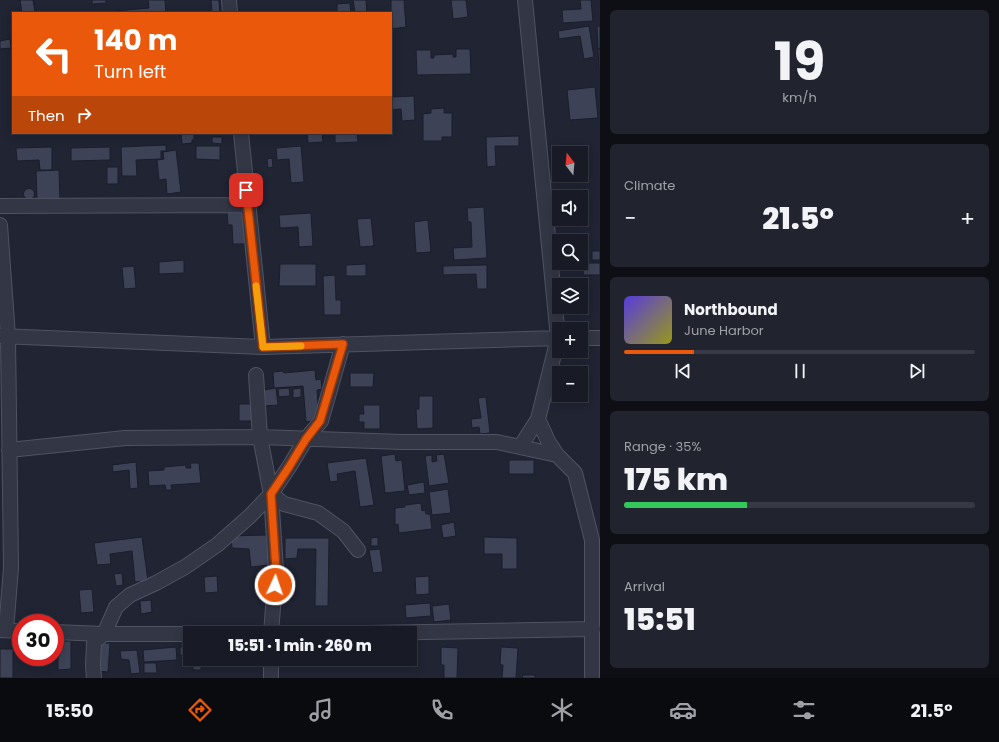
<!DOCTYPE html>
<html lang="en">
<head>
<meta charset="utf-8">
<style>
  :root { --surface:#181b26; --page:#21242e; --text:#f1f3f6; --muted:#9fa1a7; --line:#363943; --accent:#ea580c }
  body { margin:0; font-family:Poppins,sans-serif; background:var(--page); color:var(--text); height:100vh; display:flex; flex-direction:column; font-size:15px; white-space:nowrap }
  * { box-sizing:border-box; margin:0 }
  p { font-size:13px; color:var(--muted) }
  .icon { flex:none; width:22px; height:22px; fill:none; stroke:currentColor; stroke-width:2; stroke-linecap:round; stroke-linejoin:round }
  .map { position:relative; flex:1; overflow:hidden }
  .panel { display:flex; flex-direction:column; gap:10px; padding:10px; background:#0d0f15; width:399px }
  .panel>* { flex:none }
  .guide { position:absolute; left:12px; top:12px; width:380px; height:122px; border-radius:0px; box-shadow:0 2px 10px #0003,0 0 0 1px var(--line); background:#ea580c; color:#fff; overflow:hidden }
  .needle { width:26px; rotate:344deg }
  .tools { position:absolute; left:552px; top:146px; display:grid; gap:8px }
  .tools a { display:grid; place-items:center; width:36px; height:36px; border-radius:0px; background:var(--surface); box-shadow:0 2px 10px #0003,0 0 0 1px var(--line); font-size:20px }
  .speed { position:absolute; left:12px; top:614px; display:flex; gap:8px; font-size:20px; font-weight:700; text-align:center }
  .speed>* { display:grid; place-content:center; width:52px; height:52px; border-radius:50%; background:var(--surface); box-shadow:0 2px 10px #0003,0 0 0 1px var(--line); line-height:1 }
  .speed .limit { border:6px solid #d22; background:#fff; color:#111 }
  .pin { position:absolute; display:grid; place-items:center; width:34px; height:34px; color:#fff; margin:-17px; border-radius:8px; box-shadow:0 2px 6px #0006 }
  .me { position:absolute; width:44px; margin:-22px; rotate:3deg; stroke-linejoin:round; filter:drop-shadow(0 0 3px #0008) }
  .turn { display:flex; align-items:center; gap:14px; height:84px; padding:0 16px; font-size:18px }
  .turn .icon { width:52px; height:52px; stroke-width:2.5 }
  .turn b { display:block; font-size:28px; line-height:34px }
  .then { display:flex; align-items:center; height:38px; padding:0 16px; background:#0003; gap:8px; font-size:15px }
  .big { font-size:30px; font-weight:800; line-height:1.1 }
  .panel .widget { flex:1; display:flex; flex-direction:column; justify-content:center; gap:6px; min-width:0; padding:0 14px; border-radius:6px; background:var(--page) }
  .panel .dial { align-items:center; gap:0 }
  .dial b { font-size:52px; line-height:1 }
  .song { display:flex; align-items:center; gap:12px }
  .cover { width:48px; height:48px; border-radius:6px; background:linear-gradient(135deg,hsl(250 70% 55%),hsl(60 70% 35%)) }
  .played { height:4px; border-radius:2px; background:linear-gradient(90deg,var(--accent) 20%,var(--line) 20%) }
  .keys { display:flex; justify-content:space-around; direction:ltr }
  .heat { display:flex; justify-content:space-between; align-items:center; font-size:22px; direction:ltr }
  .charge { height:6px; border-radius:3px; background:linear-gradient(90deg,#34c759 35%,var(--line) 0) }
  .trip { position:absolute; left:183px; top:626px; width:234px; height:40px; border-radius:0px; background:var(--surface); box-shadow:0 2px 10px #0003,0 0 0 1px var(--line); font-weight:800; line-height:40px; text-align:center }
  .tab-bar { display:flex; height:64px; justify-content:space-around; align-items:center; background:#0a0b0f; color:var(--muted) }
  .tab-bar .icon { width:28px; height:28px }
  .tab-bar .selected { color:var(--accent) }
  .tab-bar b { font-size:18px; color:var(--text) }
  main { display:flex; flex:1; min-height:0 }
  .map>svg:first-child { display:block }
  .building { fill:#3e4256; stroke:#1b1d2b }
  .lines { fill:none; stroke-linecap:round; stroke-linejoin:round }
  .minor-casing { stroke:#515362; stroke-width:16 }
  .minor { stroke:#333644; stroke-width:14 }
  .route-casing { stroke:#983908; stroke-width:10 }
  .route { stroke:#ea580c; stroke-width:7 }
  .slow { stroke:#f59e0b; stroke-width:7 }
</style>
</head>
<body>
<main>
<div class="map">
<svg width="600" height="678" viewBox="0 0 600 678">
  <rect width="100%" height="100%" fill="#202433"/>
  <path class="building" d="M20,0H33L35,12L22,13Z
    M92,0H106V3L92,4Z
    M148,0H165L166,13H116V11L149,8Z
    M211,0H219L220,13H212Z
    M353,0H366L367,13H355Z
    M391,0H404L406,27L391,29Z
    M451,0H466L468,17L453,19Z
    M580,0H591L593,21L563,23L562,10L581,9Z
    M350,3L351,13H337V4Z
    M589,26L594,57L584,59L580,36L559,39L558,31Z
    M597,26H600V49H598Z
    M10,39L11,48L0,49V41Z
    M456,49H470L471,74L417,75L416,50H431V58H434V55L453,54V57H456Z
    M598,49H600V70H599Z
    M595,87L598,118L570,120L567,90Z
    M414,96L415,120L402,121L401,109L391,110V97Z
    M444,108V113H452V137H442V141H423V114L431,113V109Z
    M181,133H194V139L192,140V143L182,144Z
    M307,133H322L323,142L308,143Z
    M332,133H357L358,142L335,143V134L332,135Z
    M519,136V146H495L496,166L487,167L486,137Z
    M212,137H222V144L212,143Z
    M166,145V151H161V159L136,160L137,176H122L121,147Z
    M196,146H220V160L196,159Z
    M301,146L304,182L291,183L289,159L277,160L276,148Z
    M52,147V170H40L39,160L17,161L16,148Z
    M110,147V160L71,161V148Z
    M176,150L181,192L167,194L166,179L159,180L157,160L164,159L163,152Z
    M272,158L273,167L268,168L267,159Z
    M107,167H118V184H107Z
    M59,170L60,200H37L36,171Z
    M23.5 194a5.5 5.5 0 1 1 11 0a5.5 5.5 0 1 1-11 0Z
    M484,207L487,258L454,260L453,248L472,247L471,222H468L467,208Z
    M227,212H244L245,244H233L232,225H228Z
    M311,213L313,246L299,247L298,227L280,228L279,215Z
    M371,218L374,246L360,247L357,219Z
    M428,220L431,252L416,253L414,222Z
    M592,251H600V260H592Z
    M184,260V273L159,274V262Z
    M584,263H600V275H583Z
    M280,264H316V286H279Z
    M366,264V276H346V265Z
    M487,265V289H477L476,274L443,275V266Z
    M134,266L136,288L124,289L122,267Z
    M335,275L336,300H341V315H324L323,276Z
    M315,370L316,380L321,379L322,389L317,390L319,420L306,422L303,386L274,388L273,372L283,371L284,373Z
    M350,373H374L373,387H350Z
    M276,388L278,405L265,406L264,390Z
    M289,388L290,396L279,397L278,389Z
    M301,388V397L293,398V389Z
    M419,396H433V428L417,429L416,409H419Z
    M486,397L490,433L480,434L479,427L472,428L471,419L481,418L478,398Z
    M239,404H252V421H239Z
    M363,405H380V429H364V422H359V414H364Z
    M395,454L396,461L402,460L405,491L385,493L381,456Z
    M444,454L449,483L429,486L425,456L432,455V462L437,461L436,455Z
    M366,458L374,505L360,507L355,471L337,474L338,481L330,482L327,463Z
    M509,460H534V474H509Z
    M136,462L138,488L130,489L129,470L113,472L112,465Z
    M190,463H199L201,483L171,485L172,490H166L165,485L149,486L148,471L164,470V467L186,465V468H191Z
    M424,482L425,493L409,495L407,485Z
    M448,489L451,513L432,515L429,492Z
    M421,503L422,511L425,510L426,514H430L432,529L399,533L398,524L395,525V508L405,507V505Z
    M454,522L456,536L443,538L441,525Z
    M266,535L269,565L251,567L249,549L232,548L231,536Z
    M142,537L148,581L135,582L132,551L110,554L111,564L97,565L94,543Z
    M378,537V546H371V538Z
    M484,537L517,538V569H502V554H484Z
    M285,538H329L328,606H315L316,549H298L297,558L285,559Z
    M380,549L383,572L373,573L369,550Z
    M122,573L123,585L116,586L114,574Z
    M217,576L218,592L205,593L204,577Z
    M429,576V594L416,595L415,577Z
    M92,589L94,612L81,613L79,590Z
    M151,600L152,612L141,614L140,601Z
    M430,603L431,616L406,618L405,605Z
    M449,604L451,620L434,622L432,606Z
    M55,641H71V669L58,670V654H55Z
    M15,642H21V655H15Z
    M98,643H110L108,672L97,671Z
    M176,647L177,660L144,662L143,650Z
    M180,647H190V655H180Z
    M441,647L458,648L457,678H444V665H441Z
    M501,647L518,648L516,678H502L503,665H500Z
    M0,649H13V678H0Z
    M137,650L140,673L131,674L129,660L121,659L120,651Z
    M193,659H201V670H193Z
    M144,663H156L157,673H144Z
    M523,675H535V678H522Z"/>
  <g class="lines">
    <defs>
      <path id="minor" d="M229,0L230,13
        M525,0L558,338L538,419L549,443L557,455
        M241,133L263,347
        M0,206L248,205
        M0,225L8,336L11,568L6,630
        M0,336L263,347L559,338
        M581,338H600
        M256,375L260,437L271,494L276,570L271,633
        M520,447L538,419
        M9,450L125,438L260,437L402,442H497L557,455L575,473L592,540V678
        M271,494L284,504L318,513L343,531L358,550
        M0,630L21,631
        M55,632L104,634H190
        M368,633L593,629
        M271,659V678
        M94,678L93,665L94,642L104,634L116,607L130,595L156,583L185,567L217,545L250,516L271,494L289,467L306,439L321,421L343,344"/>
    </defs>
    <use href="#minor" class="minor-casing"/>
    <use href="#minor" class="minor"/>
  </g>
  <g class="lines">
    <defs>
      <path id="route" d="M246,190L263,347L343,344L320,421L306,439L289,467L271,494L276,570L275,585"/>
    </defs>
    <use href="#route" class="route-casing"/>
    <use href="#route" class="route"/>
    <path class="slow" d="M256,286L263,347L301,346"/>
  </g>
</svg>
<div class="tools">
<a><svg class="needle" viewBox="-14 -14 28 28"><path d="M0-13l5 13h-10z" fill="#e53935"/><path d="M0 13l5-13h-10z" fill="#9fa1a7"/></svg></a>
<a><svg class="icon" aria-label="sound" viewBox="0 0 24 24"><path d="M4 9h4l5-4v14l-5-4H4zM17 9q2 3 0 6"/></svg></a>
<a><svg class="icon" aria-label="search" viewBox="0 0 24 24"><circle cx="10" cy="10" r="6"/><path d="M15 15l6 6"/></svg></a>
<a><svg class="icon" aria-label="layers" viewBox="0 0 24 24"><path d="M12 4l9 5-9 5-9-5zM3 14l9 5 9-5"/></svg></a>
<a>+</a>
<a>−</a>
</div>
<div class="speed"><div class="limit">30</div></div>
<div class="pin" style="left:246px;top:190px;background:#d93025"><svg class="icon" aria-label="arrive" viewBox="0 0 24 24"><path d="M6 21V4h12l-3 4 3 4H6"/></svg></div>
<svg class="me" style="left:275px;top:585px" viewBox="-20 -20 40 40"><circle r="17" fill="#ea580c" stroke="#fff" stroke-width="3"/><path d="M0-11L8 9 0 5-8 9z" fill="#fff"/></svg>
<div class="trip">15:51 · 1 min · 260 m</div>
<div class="guide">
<div class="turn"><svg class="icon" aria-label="left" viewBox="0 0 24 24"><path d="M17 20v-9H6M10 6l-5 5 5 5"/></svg><div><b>140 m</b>Turn left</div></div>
<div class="then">Then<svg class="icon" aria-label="right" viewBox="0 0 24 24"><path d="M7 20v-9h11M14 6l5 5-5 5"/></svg></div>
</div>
</div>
<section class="panel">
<div class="widget dial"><b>19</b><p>km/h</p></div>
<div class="widget"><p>Climate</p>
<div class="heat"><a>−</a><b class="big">21.5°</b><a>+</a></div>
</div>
<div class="widget">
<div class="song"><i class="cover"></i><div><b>Northbound</b><p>June Harbor</p></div></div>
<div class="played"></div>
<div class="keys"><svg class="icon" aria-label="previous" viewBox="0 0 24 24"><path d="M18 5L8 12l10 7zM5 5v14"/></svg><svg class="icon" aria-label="pause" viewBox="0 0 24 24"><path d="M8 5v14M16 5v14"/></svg><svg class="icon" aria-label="next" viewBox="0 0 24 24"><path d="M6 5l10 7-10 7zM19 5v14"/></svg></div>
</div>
<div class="widget"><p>Range · 35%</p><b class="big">175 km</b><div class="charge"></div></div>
<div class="widget"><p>Arrival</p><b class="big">15:51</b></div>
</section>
</main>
<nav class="tab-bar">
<b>15:50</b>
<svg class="icon selected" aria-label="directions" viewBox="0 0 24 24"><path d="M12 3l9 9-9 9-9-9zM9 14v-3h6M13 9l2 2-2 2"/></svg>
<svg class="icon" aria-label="music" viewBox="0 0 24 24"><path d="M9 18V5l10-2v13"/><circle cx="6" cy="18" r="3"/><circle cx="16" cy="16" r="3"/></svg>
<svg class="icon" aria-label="phone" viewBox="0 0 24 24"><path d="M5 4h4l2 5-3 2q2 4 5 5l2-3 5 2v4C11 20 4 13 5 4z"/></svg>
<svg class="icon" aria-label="climate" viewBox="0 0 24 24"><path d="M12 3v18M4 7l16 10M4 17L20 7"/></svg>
<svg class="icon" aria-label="car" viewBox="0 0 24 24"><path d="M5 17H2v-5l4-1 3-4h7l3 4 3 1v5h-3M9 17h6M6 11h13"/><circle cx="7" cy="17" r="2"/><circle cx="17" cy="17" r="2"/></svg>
<svg class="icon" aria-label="filters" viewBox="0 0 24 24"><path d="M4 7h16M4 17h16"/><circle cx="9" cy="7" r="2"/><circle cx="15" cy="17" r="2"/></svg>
<b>21.5°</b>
</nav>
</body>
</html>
